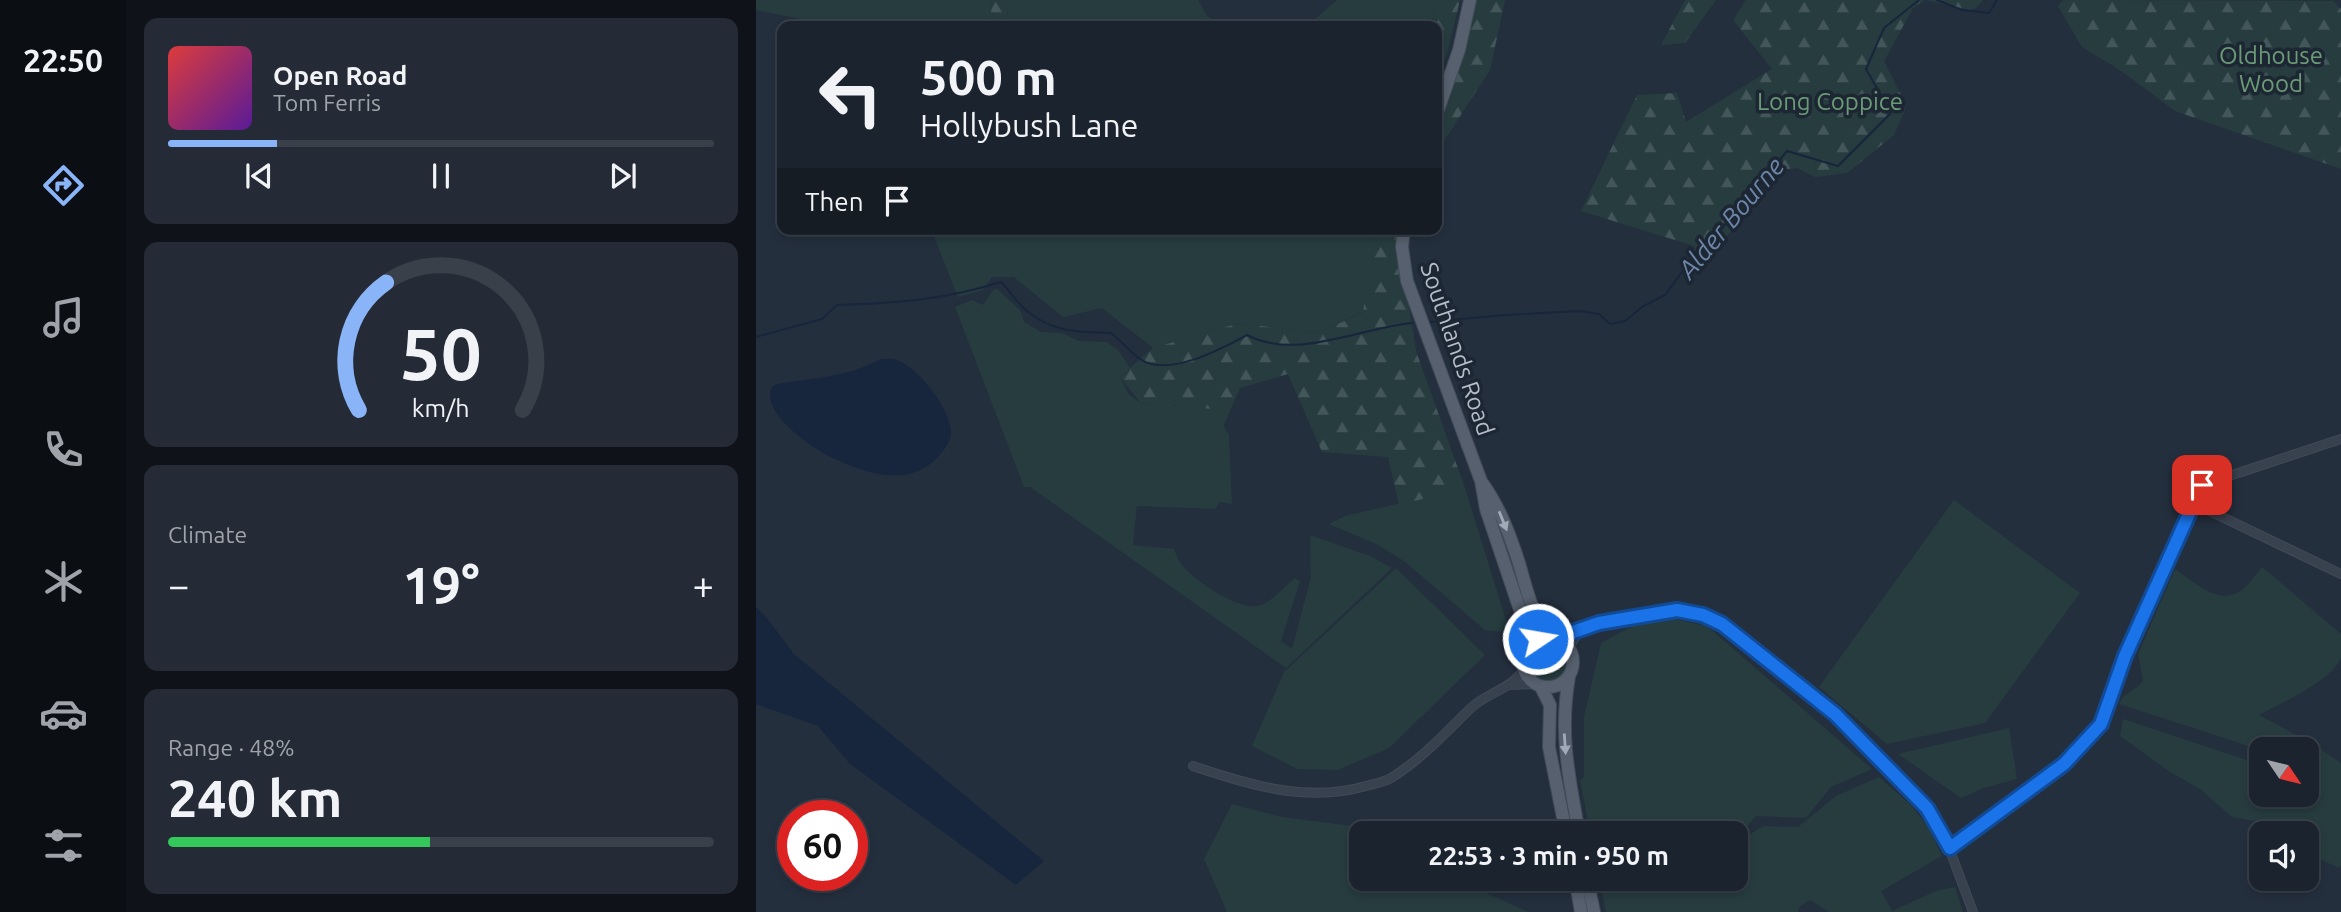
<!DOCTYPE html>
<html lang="en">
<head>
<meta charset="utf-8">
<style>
  :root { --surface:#1b232e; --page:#242b36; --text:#f1f3f6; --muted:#a0a4aa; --line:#39404a; --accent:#8ab4f8 }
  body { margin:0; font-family:Ubuntu,sans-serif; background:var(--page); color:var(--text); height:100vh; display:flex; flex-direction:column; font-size:26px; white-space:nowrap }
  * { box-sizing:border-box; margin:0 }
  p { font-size:23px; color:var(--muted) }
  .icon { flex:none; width:38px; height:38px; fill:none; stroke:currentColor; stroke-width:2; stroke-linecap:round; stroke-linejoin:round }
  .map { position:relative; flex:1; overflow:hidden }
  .drawer { display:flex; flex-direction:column; gap:18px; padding:18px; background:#0f1319; width:630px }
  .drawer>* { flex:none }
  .top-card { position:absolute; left:21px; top:21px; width:665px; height:214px; border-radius:14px; box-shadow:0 4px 10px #0003,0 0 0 2px var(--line); background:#1b232e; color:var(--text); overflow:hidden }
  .needle { width:46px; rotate:125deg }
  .tools { position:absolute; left:1493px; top:737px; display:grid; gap:14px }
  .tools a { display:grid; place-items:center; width:70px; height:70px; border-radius:14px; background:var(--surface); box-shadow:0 4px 10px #0003,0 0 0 2px var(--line); font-size:35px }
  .speed { position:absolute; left:21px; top:800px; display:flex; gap:14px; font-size:35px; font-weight:700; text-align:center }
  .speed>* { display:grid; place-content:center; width:91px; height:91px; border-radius:50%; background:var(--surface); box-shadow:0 4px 10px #0003,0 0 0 2px var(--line); line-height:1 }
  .speed .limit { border:10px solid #d22; background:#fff; color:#111 }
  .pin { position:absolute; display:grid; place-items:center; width:60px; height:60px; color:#fff; margin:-30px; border-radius:14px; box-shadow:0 4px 10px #0006 }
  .me { position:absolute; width:77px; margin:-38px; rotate:78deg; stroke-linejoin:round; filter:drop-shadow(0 0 5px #0008) }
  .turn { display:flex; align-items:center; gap:24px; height:147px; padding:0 28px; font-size:32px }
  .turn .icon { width:91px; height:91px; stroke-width:2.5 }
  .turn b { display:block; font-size:49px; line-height:60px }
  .then { display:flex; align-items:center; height:66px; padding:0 28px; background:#0003; gap:14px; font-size:26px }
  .big { font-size:52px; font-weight:700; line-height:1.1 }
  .drawer .card { flex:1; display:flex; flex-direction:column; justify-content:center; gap:10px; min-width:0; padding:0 24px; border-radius:14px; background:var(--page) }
  .drawer .dial { align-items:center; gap:0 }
  .dial svg { height:182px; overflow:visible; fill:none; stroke:var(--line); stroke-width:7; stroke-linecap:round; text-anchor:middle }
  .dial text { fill:var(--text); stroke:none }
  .song { display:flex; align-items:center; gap:21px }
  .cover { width:84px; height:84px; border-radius:10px; background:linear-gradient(135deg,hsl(0 70% 55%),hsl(270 70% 35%)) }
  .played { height:7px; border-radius:4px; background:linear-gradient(90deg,var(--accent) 20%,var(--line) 20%) }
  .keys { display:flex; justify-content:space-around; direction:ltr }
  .heat { display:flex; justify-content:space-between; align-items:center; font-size:38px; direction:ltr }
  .charge { height:10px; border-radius:5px; background:linear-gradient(90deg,#34c759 48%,var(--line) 0) }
  .trip { position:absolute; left:593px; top:821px; width:399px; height:70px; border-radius:14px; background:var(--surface); box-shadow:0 4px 10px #0003,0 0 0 2px var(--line); font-weight:700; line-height:70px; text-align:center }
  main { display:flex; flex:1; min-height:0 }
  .tabs { display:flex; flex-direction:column; width:126px; justify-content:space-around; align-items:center; background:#0b0e12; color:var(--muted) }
  .tabs .icon { width:49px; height:49px }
  .tabs .current { color:var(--accent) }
  .tabs b { font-size:32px; color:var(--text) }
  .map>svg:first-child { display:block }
  .green { fill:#263c3f; fill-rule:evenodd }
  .forest { fill:url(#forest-firs) }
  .water { fill:#17263c }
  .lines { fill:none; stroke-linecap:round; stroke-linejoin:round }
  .stream { stroke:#17263c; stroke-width:2 }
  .street-casing { stroke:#414a57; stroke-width:10 }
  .primary-casing { stroke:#414a57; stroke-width:14 }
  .street { stroke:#38414e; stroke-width:8 }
  .primary { stroke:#56606e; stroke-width:12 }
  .oneway { fill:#a1aab7 }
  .route-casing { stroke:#114b97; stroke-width:18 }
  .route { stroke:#1a73e8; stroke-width:12 }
  .labels { text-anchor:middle; stroke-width:7; stroke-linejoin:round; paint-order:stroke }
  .park-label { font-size:24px; fill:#6b9a76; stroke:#1d2633 }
  .street-label { font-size:24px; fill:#b4bcc9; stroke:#1d2633 }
  .water-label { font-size:26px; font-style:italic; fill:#6d86a8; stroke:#1d2633 }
</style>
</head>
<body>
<main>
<nav class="tabs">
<b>22:50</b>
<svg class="icon current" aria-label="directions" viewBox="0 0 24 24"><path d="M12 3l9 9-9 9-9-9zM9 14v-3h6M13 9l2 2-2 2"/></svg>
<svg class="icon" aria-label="music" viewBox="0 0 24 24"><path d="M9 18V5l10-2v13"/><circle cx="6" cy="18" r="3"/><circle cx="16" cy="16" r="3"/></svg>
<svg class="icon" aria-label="phone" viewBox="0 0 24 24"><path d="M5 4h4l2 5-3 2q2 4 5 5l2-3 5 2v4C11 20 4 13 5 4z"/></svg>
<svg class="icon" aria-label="climate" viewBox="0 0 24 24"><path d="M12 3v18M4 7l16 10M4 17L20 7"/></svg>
<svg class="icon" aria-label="car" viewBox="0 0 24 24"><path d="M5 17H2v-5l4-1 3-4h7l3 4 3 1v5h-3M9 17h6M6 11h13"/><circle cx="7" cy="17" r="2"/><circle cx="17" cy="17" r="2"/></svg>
<svg class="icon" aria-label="filters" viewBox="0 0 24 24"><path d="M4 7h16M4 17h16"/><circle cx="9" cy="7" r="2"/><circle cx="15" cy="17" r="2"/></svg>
</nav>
<section class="drawer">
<div class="card">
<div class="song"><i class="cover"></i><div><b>Open Road</b><p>Tom Ferris</p></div></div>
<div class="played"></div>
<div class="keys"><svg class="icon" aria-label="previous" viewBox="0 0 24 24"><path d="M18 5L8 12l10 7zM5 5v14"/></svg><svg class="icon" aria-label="pause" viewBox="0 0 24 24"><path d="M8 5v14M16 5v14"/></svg><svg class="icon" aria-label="next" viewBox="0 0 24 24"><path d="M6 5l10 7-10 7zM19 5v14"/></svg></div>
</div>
<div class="card dial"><svg viewBox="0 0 100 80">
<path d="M14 69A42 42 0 1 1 86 69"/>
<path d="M14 69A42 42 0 0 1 26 13" stroke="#8ab4f8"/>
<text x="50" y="56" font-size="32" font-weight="700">50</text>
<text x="50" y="72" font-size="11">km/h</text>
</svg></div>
<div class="card"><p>Climate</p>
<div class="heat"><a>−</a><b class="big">19°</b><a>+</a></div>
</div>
<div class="card"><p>Range · 48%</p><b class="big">240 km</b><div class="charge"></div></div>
</section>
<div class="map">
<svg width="1585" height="912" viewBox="0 0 1585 912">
  <defs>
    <pattern id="forest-firs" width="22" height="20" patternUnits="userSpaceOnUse" patternTransform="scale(1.75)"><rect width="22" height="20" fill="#263c3f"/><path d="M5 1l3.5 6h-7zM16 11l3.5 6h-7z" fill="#435659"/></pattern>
  </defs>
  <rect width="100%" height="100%" fill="#242f3e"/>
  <path class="green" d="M0,0H236L234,26H79L0,10Z
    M252,0H442L451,16L468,26H251Z
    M581,0H677L678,26H513L529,21L553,24Z
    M175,229H619L608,311L563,333L483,323L397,348L346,308L307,317L258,277H236L227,290L202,297Z
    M241,289L264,310L268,322L285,332L306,333L323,341L351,342L362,350L374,368L364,377L373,395L385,403L457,409L473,435L476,504L464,502L459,509L381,506L377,545L418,549C420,554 422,560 425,564C438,580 484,613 505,605C516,601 529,586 539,578L544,581L525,641L536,649L555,577L554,535L614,556L636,568L530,668L274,487H268L199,307L216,300L227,305L237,290Z
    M709,488L754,633L729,630L648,561L622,545L573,524L589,516Z
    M1198,500L1324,593L1229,723L1131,744L1063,687Z
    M1506,567L1585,634C1585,640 1585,650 1585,657C1578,680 1523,704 1503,715L1555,743L1585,763V865L1583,868L1551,853L1550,833H1523L1505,822L1476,817L1444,789L1414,772L1364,736L1367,719L1494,761L1496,747L1363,704C1369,690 1379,692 1387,681L1382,654L1419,569C1439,582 1464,608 1487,589C1494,583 1500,574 1506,567ZM1505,749H1550V794H1505Z
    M640,568L729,655L633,748L582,770L541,769L496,746L528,672Z
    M888,620H923L951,626L1116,769L1075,787L1050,818L1000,816L984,835L985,840L1007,826L1042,827L1080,796L1123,777L1155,805L1172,827L1186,856L1125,891L1136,911L1180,891L1199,887L1207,912H1073L1054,900L1043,907L1042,912H850L843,879L980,878V833H834L824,780L828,777V717L845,643Z
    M772 663a20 20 0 1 1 40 0a20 20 0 1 1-40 0Z
    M1253,728L1261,779L1228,788L1205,798L1142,754Z
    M476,804L526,817L597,826L614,833H606V878L707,879L715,886L772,912H471L448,859Z"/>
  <path class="forest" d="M236,0H252L251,26H234Z
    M677,0H704L692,50L681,81V26H678Z
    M719,0H749L734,70L686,144L681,143V128L705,59Z
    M929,0H960L929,43L905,45Z
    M990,0H1169L1157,8L1128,61L1146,97L1149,110L1138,135L1091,173L1059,177L1041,168L1031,169L1002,183L983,223L942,266L938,246L825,211L881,95L921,93L930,122L1016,69L977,20Z
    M1170,0H1227L1220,8L1213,10Z
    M1307,0L1577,1L1585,9V169L1419,111L1364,70L1326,47L1302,6Z
    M619,229H641L660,351L709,488L643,505L632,457L566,452L532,374L484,388L466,429L456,409L385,403L364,377L397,348L483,323L563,333L607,312Z"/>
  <path class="water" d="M125,359C130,359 137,358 141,360C162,367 197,412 195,434C194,443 188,450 182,457C153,488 112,474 79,459C61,452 0,411 17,386C21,383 29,383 33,382C54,379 75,377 96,371C106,368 116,363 125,359Z
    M0,607L11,618L38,654L288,861L260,885L94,764L62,726L0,704Z"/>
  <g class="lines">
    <path class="stream" d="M1181,0L1206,10L1233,13L1241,0
      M673,322L749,315L824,311L843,314L854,324L869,321L886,307L909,295L928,269L988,204L1031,151L1082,166L1135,113L1110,69L1128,28L1163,0
      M0,337L66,319L81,305C141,303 187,300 245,282C254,291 261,303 271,311C298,333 323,332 355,333C365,341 374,352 384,359C412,378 465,349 491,335C541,361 603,328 656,323"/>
    <defs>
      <path id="street" d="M1439,504L1585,574
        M800,638C830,625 903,604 935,611C946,614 956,619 966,624L1079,714L1171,809L1193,848L1217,912
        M813,648L824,629
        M752,685L778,684
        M437,766C493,785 551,803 610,786C618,784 628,782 635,778C666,759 690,732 716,707C731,693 757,688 767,670
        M1193,848L1308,764L1345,724L1369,656L1446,485L1585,439"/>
      <path id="primary" d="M681,113L703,50L714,0
        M648,229L646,247L651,281L725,481L730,509L766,616L772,647
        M727,484C744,508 754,535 763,563C771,590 776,617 795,637
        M767 662a25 25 0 1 1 50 0a25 25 0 1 1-50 0Z
        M813,677C803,734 813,777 823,833
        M785,687L794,705L793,747L810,833
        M819,878L825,912
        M831,878L838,912"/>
    </defs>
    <use href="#street" class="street-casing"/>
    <use href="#primary" class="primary-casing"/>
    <use href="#street" class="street"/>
    <use href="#primary" class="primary"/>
  </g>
  <defs><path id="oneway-solid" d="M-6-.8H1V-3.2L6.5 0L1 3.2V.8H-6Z" transform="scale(1.75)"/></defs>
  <g class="oneway">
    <use href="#oneway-solid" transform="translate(747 521) rotate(68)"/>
    <use href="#oneway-solid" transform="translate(809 744) rotate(86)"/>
  </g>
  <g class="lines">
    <defs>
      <path id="route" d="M782,639L800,638L843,623L921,610L947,615L966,624L1079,714L1171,808L1194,848L1308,764L1345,724L1369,656L1446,485"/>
    </defs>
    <use href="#route" class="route-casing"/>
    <use href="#route" class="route"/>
  </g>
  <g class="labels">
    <g class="park-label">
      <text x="1515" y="64">Oldhouse<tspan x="1515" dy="28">Wood</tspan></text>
      <text x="1074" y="110">Long Coppice</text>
    </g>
    <g class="street-label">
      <text transform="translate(701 349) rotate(71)" y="8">Southlands Road</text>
    </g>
    <g class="water-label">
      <text transform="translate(975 218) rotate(-50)" y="9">Alder Bourne</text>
    </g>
  </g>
</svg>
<div class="tools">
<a><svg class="needle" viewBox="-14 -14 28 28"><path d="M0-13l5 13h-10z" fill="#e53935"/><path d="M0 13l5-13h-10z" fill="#a0a4aa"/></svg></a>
<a><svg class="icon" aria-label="sound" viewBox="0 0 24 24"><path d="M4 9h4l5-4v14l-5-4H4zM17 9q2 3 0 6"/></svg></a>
</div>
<div class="speed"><div class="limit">60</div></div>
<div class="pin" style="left:1446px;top:485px;background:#d93025"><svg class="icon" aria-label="arrive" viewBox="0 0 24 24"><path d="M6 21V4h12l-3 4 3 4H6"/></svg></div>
<svg class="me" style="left:782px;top:639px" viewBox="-20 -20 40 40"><circle r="17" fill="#1a73e8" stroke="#fff" stroke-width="3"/><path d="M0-11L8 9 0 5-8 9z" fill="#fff"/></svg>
<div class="trip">22:53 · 3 min · 950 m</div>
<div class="top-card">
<div class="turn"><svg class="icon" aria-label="left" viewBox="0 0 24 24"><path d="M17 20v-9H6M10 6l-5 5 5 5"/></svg><div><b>500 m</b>Hollybush Lane</div></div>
<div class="then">Then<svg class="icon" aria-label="arrive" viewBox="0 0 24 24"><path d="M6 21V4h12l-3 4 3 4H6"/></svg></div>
</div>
</div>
</main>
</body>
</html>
